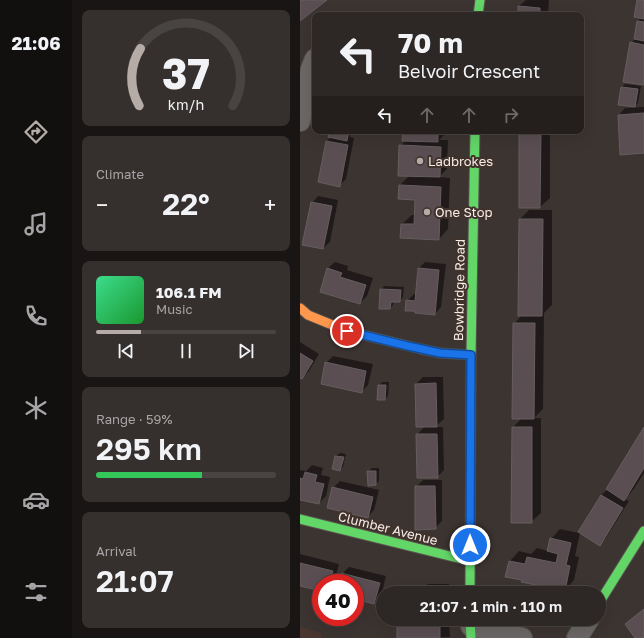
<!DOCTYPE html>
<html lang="en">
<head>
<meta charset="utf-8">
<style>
  :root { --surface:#2d2725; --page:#352f2d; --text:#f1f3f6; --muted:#a7a5a7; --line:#484442; --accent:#b5aca8 }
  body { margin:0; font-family:"Golos Text",sans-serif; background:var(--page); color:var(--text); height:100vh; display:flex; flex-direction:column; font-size:15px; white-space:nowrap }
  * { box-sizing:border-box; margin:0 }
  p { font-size:13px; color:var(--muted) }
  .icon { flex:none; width:22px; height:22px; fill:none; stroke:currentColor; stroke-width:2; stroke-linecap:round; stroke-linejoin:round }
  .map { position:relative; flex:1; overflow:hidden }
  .panel { display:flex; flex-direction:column; gap:10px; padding:10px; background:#191514; width:228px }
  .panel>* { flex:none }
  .hud { position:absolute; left:12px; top:12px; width:272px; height:122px; border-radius:8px; box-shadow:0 4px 16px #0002,0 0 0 1px var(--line); background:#2d2725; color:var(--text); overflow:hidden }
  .speed { position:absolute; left:12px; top:574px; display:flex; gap:8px; font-size:20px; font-weight:700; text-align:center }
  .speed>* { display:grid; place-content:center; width:52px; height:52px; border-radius:50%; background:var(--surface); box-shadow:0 4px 16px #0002,0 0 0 1px var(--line); line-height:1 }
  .speed .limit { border:6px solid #d22; background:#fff; color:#111 }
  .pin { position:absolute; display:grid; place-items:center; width:34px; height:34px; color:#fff; margin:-17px; border:2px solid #fff; border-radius:50%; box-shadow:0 1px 4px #0007 }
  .me { position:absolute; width:44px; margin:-22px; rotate:0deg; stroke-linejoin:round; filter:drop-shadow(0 0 3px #0008) }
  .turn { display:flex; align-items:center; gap:14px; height:84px; padding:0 20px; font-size:18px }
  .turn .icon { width:52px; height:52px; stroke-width:2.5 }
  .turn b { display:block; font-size:28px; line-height:34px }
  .lanes { display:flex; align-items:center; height:38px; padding:0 20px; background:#0003; justify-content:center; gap:20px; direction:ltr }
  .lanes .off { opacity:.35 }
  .big { font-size:30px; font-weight:600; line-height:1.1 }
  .panel .tile { flex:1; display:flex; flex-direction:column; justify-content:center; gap:6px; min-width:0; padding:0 14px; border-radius:8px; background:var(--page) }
  .panel .dial { align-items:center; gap:0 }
  .dial svg { height:104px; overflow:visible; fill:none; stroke:var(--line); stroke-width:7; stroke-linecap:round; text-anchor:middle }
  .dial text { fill:var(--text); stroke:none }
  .song { display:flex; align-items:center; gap:12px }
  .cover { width:48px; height:48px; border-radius:6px; background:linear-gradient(135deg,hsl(150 70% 55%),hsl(130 70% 35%)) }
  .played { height:4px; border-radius:2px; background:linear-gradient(90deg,var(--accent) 25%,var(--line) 25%) }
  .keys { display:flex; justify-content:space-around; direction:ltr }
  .heat { display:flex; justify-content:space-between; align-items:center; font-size:22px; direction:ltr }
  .charge { height:6px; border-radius:3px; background:linear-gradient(90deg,#34c759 59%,var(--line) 0) }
  .trip { position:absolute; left:76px; top:586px; width:230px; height:40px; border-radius:20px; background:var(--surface); box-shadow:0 4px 16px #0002,0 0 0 1px var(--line); font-weight:600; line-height:40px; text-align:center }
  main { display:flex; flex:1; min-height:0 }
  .menu { display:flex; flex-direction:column; width:72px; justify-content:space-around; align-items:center; background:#12100f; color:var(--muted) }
  .menu .icon { width:28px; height:28px }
  .menu .active { color:var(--accent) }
  .menu b { font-size:18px; color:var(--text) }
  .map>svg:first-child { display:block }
  .built { fill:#4b372f }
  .shadow { fill:#0007 }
  .building { fill:#5a4e53; stroke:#655e5f }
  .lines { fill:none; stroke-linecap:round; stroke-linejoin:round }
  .street-casing { stroke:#59524f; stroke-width:22 }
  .fast-casing { stroke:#59524f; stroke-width:11 }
  .slow-casing { stroke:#59524f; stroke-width:11 }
  .street { stroke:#6b6867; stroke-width:20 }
  .fast { stroke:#63d668; stroke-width:9 }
  .slow { stroke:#ff974d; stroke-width:9 }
  .route-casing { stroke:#114b97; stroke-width:10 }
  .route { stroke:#1a73e8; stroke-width:7 }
  .poi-dot { fill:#b5aca8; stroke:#41322c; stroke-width:1.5 }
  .labels { text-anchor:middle; stroke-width:4; stroke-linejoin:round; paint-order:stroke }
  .poi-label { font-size:13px; fill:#f6ece8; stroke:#41322c; text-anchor:start }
  .street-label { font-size:13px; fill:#f6ece8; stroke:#41322c }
</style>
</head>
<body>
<main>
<nav class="menu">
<b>21:06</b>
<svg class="icon active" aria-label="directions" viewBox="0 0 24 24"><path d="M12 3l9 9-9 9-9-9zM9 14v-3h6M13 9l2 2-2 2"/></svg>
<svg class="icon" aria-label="music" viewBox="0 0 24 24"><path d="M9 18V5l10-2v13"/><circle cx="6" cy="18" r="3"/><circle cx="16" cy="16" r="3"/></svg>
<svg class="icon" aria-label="phone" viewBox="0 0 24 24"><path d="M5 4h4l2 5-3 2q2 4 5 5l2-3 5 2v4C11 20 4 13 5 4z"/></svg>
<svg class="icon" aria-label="climate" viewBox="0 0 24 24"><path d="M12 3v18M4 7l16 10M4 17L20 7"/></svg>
<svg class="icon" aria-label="car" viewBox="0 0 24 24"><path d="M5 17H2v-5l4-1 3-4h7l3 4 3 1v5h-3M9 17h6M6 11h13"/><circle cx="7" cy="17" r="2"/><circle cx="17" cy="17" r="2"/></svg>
<svg class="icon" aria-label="filters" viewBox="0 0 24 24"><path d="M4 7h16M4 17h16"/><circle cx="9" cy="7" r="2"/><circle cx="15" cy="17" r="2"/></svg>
</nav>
<section class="panel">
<div class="tile dial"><svg viewBox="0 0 100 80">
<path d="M14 69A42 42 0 1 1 86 69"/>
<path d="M14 69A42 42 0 0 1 15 25" stroke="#b5aca8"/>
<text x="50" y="56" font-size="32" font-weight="700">37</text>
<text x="50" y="72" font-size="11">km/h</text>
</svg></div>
<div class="tile"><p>Climate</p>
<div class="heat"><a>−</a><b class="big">22°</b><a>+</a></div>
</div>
<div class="tile">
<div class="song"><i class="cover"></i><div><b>106.1 FM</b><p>Music</p></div></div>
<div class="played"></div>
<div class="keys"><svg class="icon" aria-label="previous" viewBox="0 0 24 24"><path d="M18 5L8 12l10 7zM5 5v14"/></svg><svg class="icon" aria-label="pause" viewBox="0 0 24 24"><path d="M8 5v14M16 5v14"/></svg><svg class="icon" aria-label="next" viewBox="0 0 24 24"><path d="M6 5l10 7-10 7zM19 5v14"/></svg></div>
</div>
<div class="tile"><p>Range · 59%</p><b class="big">295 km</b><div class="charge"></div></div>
<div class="tile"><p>Arrival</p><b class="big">21:07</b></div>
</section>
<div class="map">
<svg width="344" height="638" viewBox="0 0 344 638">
  <rect width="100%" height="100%" fill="#3c3431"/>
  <path class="built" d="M0,627L21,633V638H0Z"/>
  <path class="shadow" d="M226,0H249L248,15H219V6Z
    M338,0H344V84L331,43L335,39L338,21L342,17Z
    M325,84L341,86L338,103L335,106L319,104L322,87Z
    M344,107V152L319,115L325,108Z
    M31,131H51L50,137L54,138L46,179L39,186L19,182L27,141L31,137Z
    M104,131H145V134L139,140H148L147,169L139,177L150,178L148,229L139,239L102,224L112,215H115L116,199L100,185L110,175L100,146L106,140Z
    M220,131H250V198L240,207H220Z
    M18,196L38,200L30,242L23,248L12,203Z
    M229,210H252V305L244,313L243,409L234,418H241V513L231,522L213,427L222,418L214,324L222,315L220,219Z
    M35,262L48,266L47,270L73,278L67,296L60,303L28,268Z
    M125,262L146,264L141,307L135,314L116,311L107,301L114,294H116L118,269Z
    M84,286L104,287L103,297L100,301H94L93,305L90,308L81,290Z
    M0,342L19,354L9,371L2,378L0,377Z
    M33,356L73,364L68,385L61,392L26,363Z
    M123,377H143L144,419L135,427H143L144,470L137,477L117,435L125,426L116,384Z
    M82,382H89L88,396L85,399H78L79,385Z
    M344,429V473L333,490L325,499L329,501L306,538L300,545L280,533L275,556L279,557L274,580L265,590L207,576L210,561L219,551L231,554L237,548L248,551L251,539L260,529L279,533L301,495L308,489Z
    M40,453L46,454L43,467L40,470L33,469L36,456Z
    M12,465L23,468L21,475L30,477L26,496L19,503L0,499V470L6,471Z
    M72,468H79V481L76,484L68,472Z
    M123,480H142V521L135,528L116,487Z
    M40,481L79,490L74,510L68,517L33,488Z
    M0,554L39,564L34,583H21V590L0,584Z
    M49,567L86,576L81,596L74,603L55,598V583H40L42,574Z
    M128,584H149V593H119Z
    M105,619H149L150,637L98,638V626Z"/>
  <path class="building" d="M0,0H27L0,21Z
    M337,0H344V19L334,17Z
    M218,6L240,8V15H218Z
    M337,21L344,22V41L334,39Z
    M330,42L344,45V85L323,82Z
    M321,87L338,89L335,107L318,105Z
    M344,113V153L320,155L318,115Z
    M30,131H49L47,141L28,137Z
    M103,131H138V142L102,141Z
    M219,131H241L240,208H219Z
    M26,141L48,145L40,187L18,182Z
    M99,145L141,147L140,177L98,176Z
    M99,185L141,187L139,240L100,238L101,224H114L115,200L98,199Z
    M11,202L32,206L23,249L2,245Z
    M219,219H243L242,316H218Z
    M27,268L42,273L40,277L66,285L60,304L20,292Z
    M118,268L139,270L135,315L115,313V311H105L106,300L115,301Z
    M80,289L101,290L100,302H91L90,309H79Z
    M213,323H235L234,419H212Z
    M0,353L13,361L2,379L0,378Z
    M25,362L66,371L62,393L21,384Z
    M136,383L137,427H116L115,384Z
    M78,385H86L85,400H77Z
    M212,427H232V523H211Z
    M344,427V468L324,501L306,489Z
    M116,434H137L138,478H117Z
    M35,456L44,457L40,471L32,469Z
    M67,471H76V485L68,486Z
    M5,472L17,475L15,482L24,484L19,504L0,500V478L3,479Z
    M115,486H135L136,529L115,530Z
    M32,487L73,497L68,518L27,508Z
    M301,495L323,508L300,546L278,532Z
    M250,538L271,543L266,565L270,566L265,591L221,582L222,580L205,577L209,561L225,564L227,557L256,563L258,554L247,551Z
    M0,563L33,571L29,583H21V591L0,586Z
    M41,573L80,583L74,604L55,599V583H39Z
    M344,609V638H335L325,624Z
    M118,619H140V638H97V626L118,625Z"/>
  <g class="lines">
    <defs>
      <path id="street" d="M0,121L11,69L15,59
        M171,626L222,638
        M277,638L289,619"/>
      <path id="fast" d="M178,15L180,0
        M121,349L140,353L171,355
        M0,519L170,561
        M170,593L171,355L175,131
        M299,603L344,531
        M170,619L171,638"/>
      <path id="slow" d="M0,308L8,315L47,331L121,349"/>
    </defs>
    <use href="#street" class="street-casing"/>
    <use href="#fast" class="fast-casing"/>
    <use href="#slow" class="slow-casing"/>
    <use href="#street" class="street"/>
    <use href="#fast" class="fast"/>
    <use href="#slow" class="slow"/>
  </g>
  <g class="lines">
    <defs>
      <path id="route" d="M47,331L108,346L140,353L171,355L170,545"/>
    </defs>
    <use href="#route" class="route-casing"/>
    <use href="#route" class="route"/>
  </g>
  <g class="poi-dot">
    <circle cx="120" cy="161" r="4"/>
    <circle cx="127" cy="212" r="4"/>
  </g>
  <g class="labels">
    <g class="poi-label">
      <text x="128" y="166">Ladbrokes</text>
      <text x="135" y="217">One Stop</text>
    </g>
    <g class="street-label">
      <text transform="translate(159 290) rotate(-89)" y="5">Bowbridge Road</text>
      <text transform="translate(88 528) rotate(14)" y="5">Clumber Avenue</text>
    </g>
  </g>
</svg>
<div class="speed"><div class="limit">40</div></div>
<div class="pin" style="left:47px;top:331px;background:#d93025"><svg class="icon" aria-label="arrive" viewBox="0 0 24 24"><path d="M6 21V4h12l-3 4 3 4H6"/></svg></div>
<svg class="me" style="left:170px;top:545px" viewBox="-20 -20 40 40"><circle r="17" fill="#1a73e8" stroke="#fff" stroke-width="3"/><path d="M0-11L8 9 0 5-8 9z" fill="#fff"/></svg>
<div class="trip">21:07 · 1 min · 110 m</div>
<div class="hud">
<div class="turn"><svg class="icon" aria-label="left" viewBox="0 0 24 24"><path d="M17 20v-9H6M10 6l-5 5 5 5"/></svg><div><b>70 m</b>Belvoir Crescent</div></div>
<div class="lanes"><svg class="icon" aria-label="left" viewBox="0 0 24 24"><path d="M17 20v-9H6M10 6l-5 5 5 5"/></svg><svg class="icon off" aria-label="ahead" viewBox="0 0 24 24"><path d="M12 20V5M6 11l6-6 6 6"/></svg><svg class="icon off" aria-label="ahead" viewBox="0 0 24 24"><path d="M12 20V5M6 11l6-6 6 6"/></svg><svg class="icon off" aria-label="right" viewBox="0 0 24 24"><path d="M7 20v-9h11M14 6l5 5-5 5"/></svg></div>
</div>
</div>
</main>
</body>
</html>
